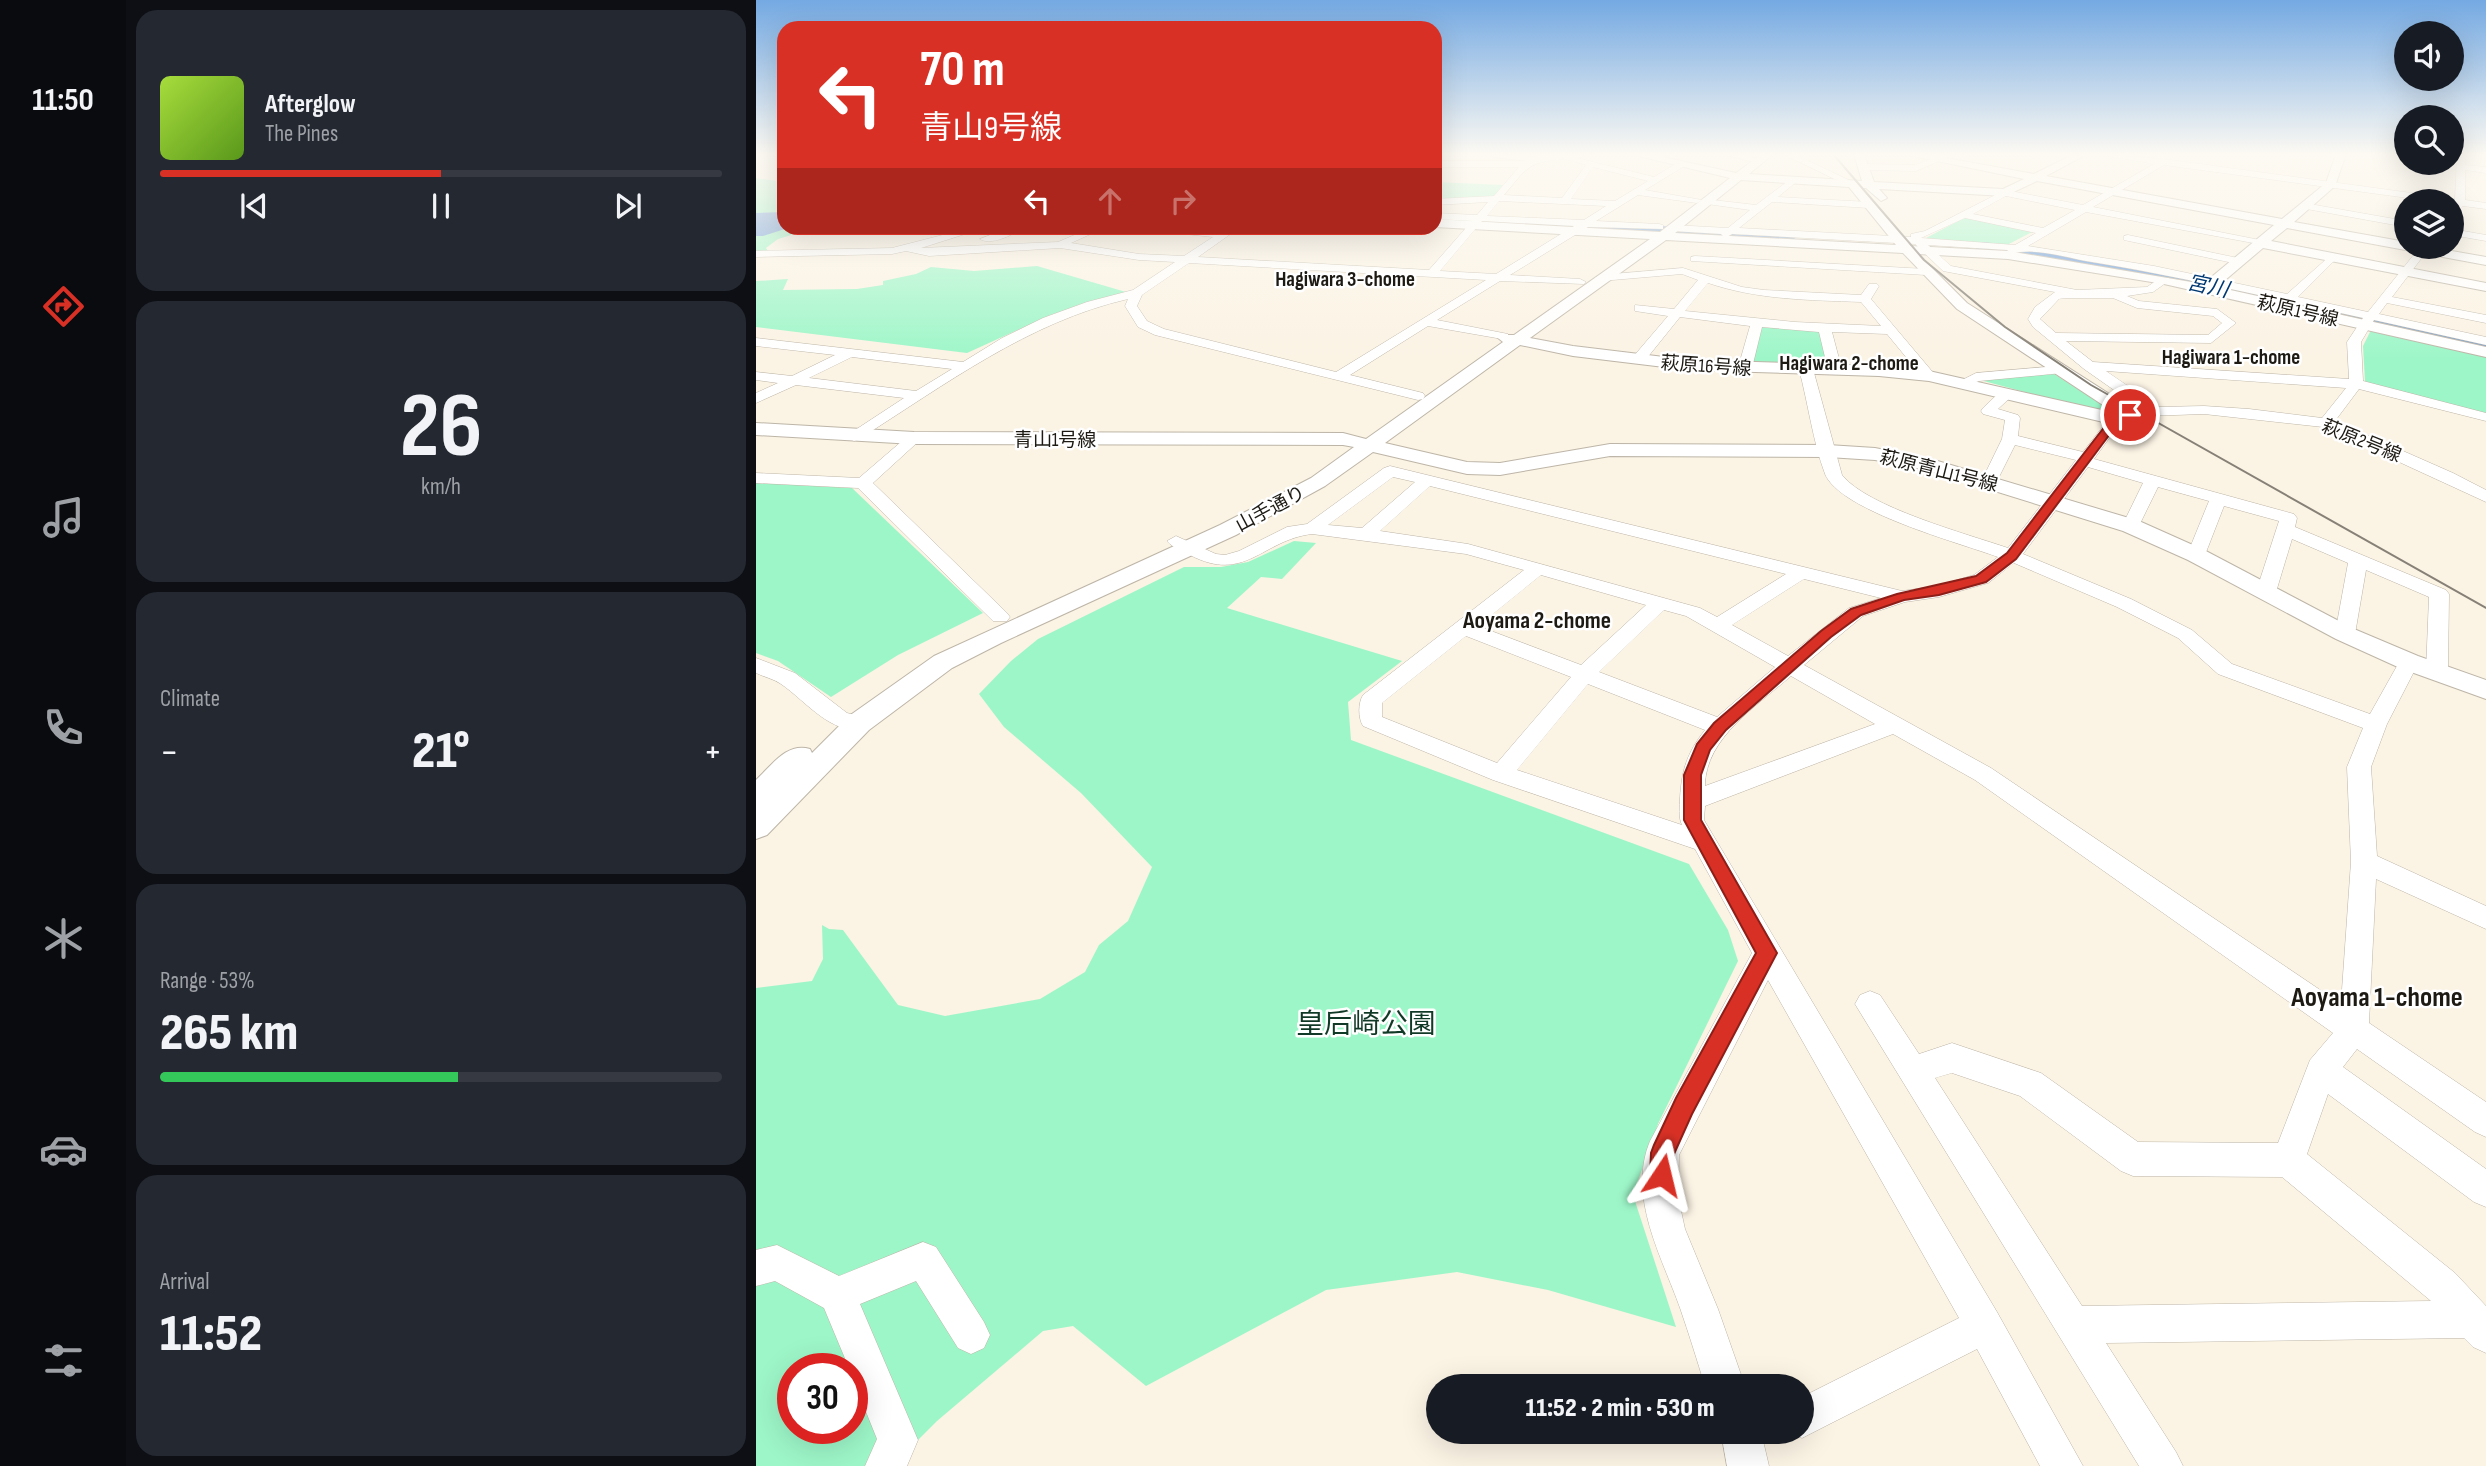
<!DOCTYPE html>
<html lang="en">
<head>
<meta charset="utf-8">
<style>
  :root { --surface:#171b24; --page:#242831; --text:#f1f3f6; --muted:#9ea1a6; --line:#363941; --accent:#d93025 }
  body { margin:0; font-family:"Sofia Sans Condensed","Noto Sans JP",sans-serif; background:var(--page); color:var(--text); height:100vh; display:flex; flex-direction:column; font-size:26px; white-space:nowrap }
  * { box-sizing:border-box; margin:0 }
  p { font-size:23px; color:var(--muted) }
  .icon { flex:none; width:38px; height:38px; fill:none; stroke:currentColor; stroke-width:2; stroke-linecap:round; stroke-linejoin:round }
  .map { position:relative; flex:1; overflow:hidden }
  .side { display:flex; flex-direction:column; gap:10px; padding:10px; background:#0d0f14; width:630px }
  .side>* { flex:none }
  .top-card { position:absolute; left:21px; top:21px; width:665px; height:214px; border-radius:21px; box-shadow:0 7px 28px #0002; background:#d93025; color:#fff; overflow:hidden }
  .fabs { position:absolute; left:1638px; top:21px; display:grid; gap:14px }
  .fabs a { display:grid; place-items:center; width:70px; height:70px; border-radius:50%; background:var(--surface); box-shadow:0 7px 28px #0002; font-size:35px }
  .speed { position:absolute; left:21px; top:1353px; display:flex; gap:14px; font-size:35px; font-weight:700; text-align:center }
  .speed>* { display:grid; place-content:center; width:91px; height:91px; border-radius:50%; background:var(--surface); box-shadow:0 7px 28px #0002; line-height:1 }
  .speed .limit { border:10px solid #d22; background:#fff; color:#111 }
  .pin { position:absolute; display:grid; place-items:center; width:60px; height:60px; color:#fff; margin:-30px; border:4px solid #fff; border-radius:50%; box-shadow:0 2px 7px #0007 }
  .me { position:absolute; width:77px; margin:-38px; rotate:10deg; stroke-linejoin:round; filter:drop-shadow(0 0 5px #0008) }
  .turn { display:flex; align-items:center; gap:24px; height:147px; padding:0 28px; font-size:32px }
  .turn .icon { width:91px; height:91px; stroke-width:2.5 }
  .turn b { display:block; font-size:49px; line-height:60px }
  .lanes { display:flex; align-items:center; height:66px; padding:0 28px; background:#0003; justify-content:center; gap:35px; direction:ltr }
  .lanes .off { opacity:.35 }
  .big { font-size:52px; font-weight:800; line-height:1.1 }
  .side .tile { flex:1; display:flex; flex-direction:column; justify-content:center; gap:10px; min-width:0; padding:0 24px; border-radius:21px; background:var(--page) }
  .side .dial { align-items:center; gap:0 }
  .dial b { font-size:91px; line-height:1 }
  .song { display:flex; align-items:center; gap:21px }
  .cover { width:84px; height:84px; border-radius:10px; background:linear-gradient(135deg,hsl(80 70% 55%),hsl(90 70% 35%)) }
  .played { height:7px; border-radius:4px; background:linear-gradient(90deg,var(--accent) 50%,var(--line) 50%) }
  .keys { display:flex; justify-content:space-around; direction:ltr }
  .heat { display:flex; justify-content:space-between; align-items:center; font-size:38px; direction:ltr }
  .charge { height:10px; border-radius:5px; background:linear-gradient(90deg,#34c759 53%,var(--line) 0) }
  .trip { position:absolute; left:670px; top:1374px; width:388px; height:70px; border-radius:35px; background:var(--surface); box-shadow:0 7px 28px #0002; font-weight:800; line-height:70px; text-align:center }
  main { display:flex; flex:1; min-height:0 }
  .tabs { display:flex; flex-direction:column; width:126px; justify-content:space-around; align-items:center; background:#090b0e; color:var(--muted) }
  .tabs .icon { width:49px; height:49px }
  .tabs .current { color:var(--accent) }
  .tabs b { font-size:32px; color:var(--text) }
  .map>svg:first-child { display:block }
  .green { fill:#9df6c8; fill-rule:evenodd }
  .water { fill:#6799d8 }
  .lines { fill:none; stroke-linecap:round; stroke-linejoin:round }
  .river { fill:#6799d8; fill-rule:evenodd }
  .minor-casing { stroke:#bdb5a7; stroke-width:1 }
  .tertiary-casing { stroke:#bdb5a7; stroke-width:2 }
  .minor { fill:#fff; fill-rule:evenodd }
  .tertiary { fill:#fff; fill-rule:evenodd }
  .tram { stroke:#868076; stroke-width:2 }
  .route { fill:#d93025; stroke:#8d1f18; stroke-width:2 }
  .labels { text-anchor:middle; stroke-width:5; stroke-linejoin:round; paint-order:stroke }
  .far-street-label { font-size:19px; fill:#1d1a14; stroke:#fff }
  .far-neighbourhood-label { font-size:21px; font-weight:bold; fill:#1d1a14; stroke:#fff }
  .far-water-label { font-size:21px; font-style:italic; fill:#013871; stroke:#fff }
  .neighbourhood-label { font-size:24px; font-weight:bold; fill:#1d1a14; stroke:#fff }
  .near-neighbourhood-label { font-size:28px; font-weight:bold; fill:#1d1a14; stroke:#fff }
  .near-park-label { font-size:28px; fill:#113927; stroke:#fff }
</style>
</head>
<body>
<main>
<nav class="tabs">
<b>11:50</b>
<svg class="icon current" aria-label="directions" viewBox="0 0 24 24"><path d="M12 3l9 9-9 9-9-9zM9 14v-3h6M13 9l2 2-2 2"/></svg>
<svg class="icon" aria-label="music" viewBox="0 0 24 24"><path d="M9 18V5l10-2v13"/><circle cx="6" cy="18" r="3"/><circle cx="16" cy="16" r="3"/></svg>
<svg class="icon" aria-label="phone" viewBox="0 0 24 24"><path d="M5 4h4l2 5-3 2q2 4 5 5l2-3 5 2v4C11 20 4 13 5 4z"/></svg>
<svg class="icon" aria-label="climate" viewBox="0 0 24 24"><path d="M12 3v18M4 7l16 10M4 17L20 7"/></svg>
<svg class="icon" aria-label="car" viewBox="0 0 24 24"><path d="M5 17H2v-5l4-1 3-4h7l3 4 3 1v5h-3M9 17h6M6 11h13"/><circle cx="7" cy="17" r="2"/><circle cx="17" cy="17" r="2"/></svg>
<svg class="icon" aria-label="filters" viewBox="0 0 24 24"><path d="M4 7h16M4 17h16"/><circle cx="9" cy="7" r="2"/><circle cx="15" cy="17" r="2"/></svg>
</nav>
<section class="side">
<div class="tile">
<div class="song"><i class="cover"></i><div><b>Afterglow</b><p>The Pines</p></div></div>
<div class="played"></div>
<div class="keys"><svg class="icon" aria-label="previous" viewBox="0 0 24 24"><path d="M18 5L8 12l10 7zM5 5v14"/></svg><svg class="icon" aria-label="pause" viewBox="0 0 24 24"><path d="M8 5v14M16 5v14"/></svg><svg class="icon" aria-label="next" viewBox="0 0 24 24"><path d="M6 5l10 7-10 7zM19 5v14"/></svg></div>
</div>
<div class="tile dial"><b>26</b><p>km/h</p></div>
<div class="tile"><p>Climate</p>
<div class="heat"><a>−</a><b class="big">21°</b><a>+</a></div>
</div>
<div class="tile"><p>Range · 53%</p><b class="big">265 km</b><div class="charge"></div></div>
<div class="tile"><p>Arrival</p><b class="big">11:52</b></div>
</section>
<div class="map">
<svg width="1730" height="1466" viewBox="0 0 1730 1466">
  <rect width="100%" height="100%" fill="#fbf3e4"/>
  <path class="green" d="M0,178L28,182V228H59L22,239L10,248L12,251H0Z
    M679,182L749,185L737,197L679,201Z
    M1210,217L1278,231L1251,245L1170,238Z
    M281,266L370,292L297,314L211,353L0,327V281L32,279L27,290L101,289L127,285V281L160,274L175,267L218,271Z
    M1005,327L1066,331L1072,368L993,364Z
    M1615,330L1730,356V414L1617,386L1609,381L1607,346Z
    M1298,374L1348,406V410L1340,411L1224,380Z
    M0,483L96,488L227,613L142,655L75,697L22,661L0,653Z
    M538,541L560,543L526,579L505,577L471,608L646,661L592,702L595,740L933,864L972,930L982,961L902,1124L877,1195L920,1327L792,1290L701,1272L570,1290L390,1386L317,1326L287,1331L181,1421L136,1466H0V988L56,981L67,959L66,925L73,929L87,930L142,1005L189,1016L284,999L329,972L343,945L372,921L396,867L325,793L248,727L223,694L255,661L282,639L428,567H465L492,562ZM37,1368H96V1428H37Z"/>
  <path class="water" d="M28,212V228H32L7,236H0V213Z"/>
  <g class="lines">
    <path class="river" d="M679,216L1033,232L1041,237L1033,242L679,224Z
      M1227,242L1387,266L1730,340V352L1387,276L1221,250L1219,247L1221,244Z"/>
    <defs>
      <path id="minor" d="M807,154H836L821,158L898,177L921,163H927V167L889,190L946,200L941,203L882,195L840,221L903,224L907,225V229L832,227L754,275L824,279L830,282L828,284L744,281L681,320L752,334V340L672,326L594,375L667,393L669,396L667,399L662,400L399,335L382,327L369,306L372,299C272,322 189,385 103,439L98,441L90,436L148,398L40,385L0,403V393L22,383L0,380V372L36,376L79,355L0,346V338L207,362L246,338L287,318L331,302L377,290L419,262L383,260L304,248L173,256L150,251L136,254L0,257V251L136,248L214,228H228L165,248L302,242L335,228H348L315,243L383,254L428,256L457,237L401,231L396,228L465,232L472,228H483L442,257L673,270L716,221L679,219V213L721,215L732,202L679,205V199L738,196L763,167H679V161H768L780,156ZM809,159L830,165L806,198L748,195C772,167 771,162 809,159ZM837,167L892,181L859,201L815,199ZM743,201L850,206L828,220L731,216ZM726,221L818,226L740,274L684,271ZM433,263L730,280L580,372L408,329L391,321L381,306L386,295ZM96,357L196,369L160,391L53,378Z
        M967,154H983L1009,161L1005,164Z
        M1027,154H1038L1101,184L1093,186Z
        M1188,154H1199L1160,171L1108,170L1104,167L1108,164L1159,165Z
        M1341,154L1407,159L1699,199L1701,154H1709V165L1730,167V173L1709,170V200L1730,203V209L1707,206L1696,217L1698,205L1696,201H1674L1408,165L1337,207L1504,240L1509,243L1508,245L1330,212L1272,246L1398,266L1531,294L1576,254L1581,257L1580,259L1542,297L1612,312L1664,247H1674L1636,297L1730,315V323L1631,303L1623,314L1730,337V345L1618,320L1605,342L1607,381L1730,413V421L1603,389L1579,421L1697,473L1730,490V502L1567,427L1448,414L1390,416L1365,422L1338,459L1538,514L1541,518L1539,527L1690,590L1693,594L1692,671L1688,676H1674L1670,671L1673,597L1610,570L1599,634L1596,638H1582L1579,634L1592,563L1536,539L1520,592L1510,598L1503,596L1500,592L1523,521L1468,506L1449,555L1440,560L1434,559L1431,555L1453,501L1402,487L1381,530H1369L1366,526L1387,483L1332,467L1267,554L1375,599L1436,630L1476,664L1614,714L1646,657H1660L1663,662L1631,724L1615,767L1621,856L1730,906V929L1620,879L1613,1023L1730,1102V1137L1719,1132L1601,1049L1587,1067L1730,1169V1207L1718,1202L1572,1094L1551,1154L1699,1273L1730,1306V1353L1717,1347L1708,1338L1350,1343L1420,1452L1427,1466H1383L1099,1004L1104,995L1114,991L1124,995L1163,1054L1196,1043L1285,1073L1382,1142L1522,1143L1554,1060L1577,1033L1219,780L1137,734L949,806L948,820L1241,1312L1327,1466H1284L1221,1349L1046,1438L1032,1432H1046V1397L1203,1318L1012,980L923,1155L922,1197L929,1229L962,1309L989,1386H949C941,1360 933,1334 924,1308C906,1257 871,1197 894,1141L996,953L939,849L737,780L607,726C602,718 602,703 607,695L768,570L710,554L556,534C506,540 489,584 434,555C426,551 417,548 411,541L420,536L460,554L469,555L483,551L531,527L551,524L628,468L634,466L1146,591L1181,586L1218,575L1242,557C1204,543 1084,511 1069,474C1057,442 1052,403 1043,369L1050,365L1057,369L1086,475C1111,507 1211,534 1252,548L1320,460L1259,445L1239,485H1227L1225,482L1246,439L1249,420L1227,414L1225,411L1227,408L1246,390H1256V396L1242,409L1262,415L1264,418L1262,436L1327,452L1355,416L1385,409L1328,369L1277,327L1272,319L1279,307L1299,292L1187,271L1159,244L976,234L969,238L965,234L916,231L911,228L916,225L972,228L994,210L951,204L946,201L948,199L1000,205L1036,178L1039,179V183L1022,197L1113,202L1118,205L1113,208L1016,202L983,228L1155,237V234L1169,231L1249,190L1327,205L1398,164ZM1250,196L1319,210L1287,228L1217,214ZM1209,218L1280,233L1259,245L1165,238ZM1172,245L1251,250L1256,254C1277,247 1308,257 1330,261C1423,276 1515,298 1607,318L1591,342L1593,379L1337,362L1310,341L1455,343L1480,323L1461,309L1383,301L1371,296L1397,292L1414,280L1412,278H1404L1391,287L1321,290L1195,266ZM1309,298H1357L1381,308L1457,316L1466,323L1452,335L1300,333L1284,319L1303,299ZM1350,371L1590,388L1566,418L1493,409L1448,406L1403,407ZM637,477L659,482L606,528L572,525ZM674,486L1030,574L961,617L944,608L712,544L624,531ZM1258,563L1361,607L1422,638L1462,674L1607,728L1591,767L1595,862L1585,1004L1235,768L1048,665L1107,616L1149,602L1183,597L1232,583ZM785,575L890,605L825,665L722,626ZM1048,579L1125,598L1093,608L1032,656L976,625ZM908,610L930,616L1019,667L961,717L843,672ZM710,636L815,677L741,763L626,717V703ZM1035,676L1119,724L949,786C949,738 1002,705 1035,676ZM832,684L949,730C931,753 926,769 924,798C924,806 922,817 926,825L761,770ZM1196,1073L1264,1096L1365,1171L1377,1176L1526,1177L1675,1301L1326,1306L1179,1078Z
        M1548,203L1650,221V227L1545,208V204Z
        M253,228H267C257,235 234,246 224,239Z
        M1696,229L1730,235V241L1696,235Z
        M1372,235L1482,258L1487,261L1482,264L1368,240V236Z
        M939,256L1170,269L1176,272L1170,275L935,261V257Z
        M927,268L986,287L1008,290L1105,295L1113,284H1121L1123,286L1115,299L1180,376L1178,379H1168L1131,334L1076,332L1086,370L1079,374L1072,370L1063,332L1006,327L996,368L989,372L982,368L994,326L924,317L887,363H877V357L912,316L879,311V305L918,309L942,280L926,274L845,281L839,278L845,275ZM952,283C1002,300 1053,300 1105,302L1125,326L1039,322L929,311Z
        M1301,366L1306,367V373L1223,381L1207,387L1200,383L1220,373Z
        M158,433L166,438L163,441L117,483L251,613L254,617L251,621H237L102,488L0,483V473L103,478L153,435Z
        M0,658L39,673L91,713L111,718L114,723L111,728C77,738 50,701 25,684C18,679 8,677 0,673Z
        M167,1242L180,1247L228,1322L234,1335L228,1348L215,1354L202,1348L160,1281L104,1304L162,1440L151,1466H109L121,1439L96,1377V1368H93L68,1308L19,1281L0,1286V1250L21,1245L83,1276Z
        M965,1432H1005L1013,1466H971Z"/>
      <path id="tertiary" d="M733,154H763L785,159L780,162L738,157Z
        M874,154H893L980,173L1006,154H1017L993,174L1106,181L1098,154H1108L1118,182L1247,189L1268,179L1147,154H1168L1278,174L1318,154H1331L1290,176L1526,219L1570,183L1580,154H1590L1579,186L1538,222L1650,242V247H1673L1730,257V265L1531,228L1515,241L1730,283V291L1507,248L1461,287L1730,347V357L1408,284L1252,259L1162,254L1211,303L1380,411L1383,415L1380,419H1369L1360,425L1173,381L1123,376L933,370L817,356L764,345L629,443L711,462L744,463L854,444L1072,445L1119,448L1175,459L1383,521L1448,550L1598,629L1662,656L1730,680V699L1644,668L1580,639L1432,560L1367,531L1171,470L1119,460L1072,457L854,456L744,475L711,474L617,452L569,486L480,535L245,643L196,668L113,730L11,835L0,839V780C16,765 31,742 54,749L56,753L93,716L178,656L464,525L555,478L598,447L587,445L158,444L0,435V423L158,432L587,433L610,439L747,342L742,338L744,335H758L894,239L679,227V219L904,232L974,178ZM985,180L1093,187L1140,245L919,233ZM1281,181L1518,225L1447,284L1252,251L1155,246L1105,188H1110L1125,201L1131,198L1123,189L1249,196ZM910,240L1147,253L1201,309L1359,413L1173,371L1123,366L933,360L817,346L774,338Z"/>
    </defs>
    <use href="#minor" class="minor-casing"/>
    <use href="#tertiary" class="tertiary-casing"/>
    <use href="#minor" class="minor"/>
    <use href="#tertiary" class="tertiary"/>
    <path class="tram" d="M1077,154L1168,260L1249,327L1335,385L1730,608"/>
  </g>
  <linearGradient id="sky" x2="0" y2="1"><stop stop-color="#74a9e2"/><stop offset="0.43" stop-color="#fdfaf3"/><stop offset="1" stop-color="#fdfaf3" stop-opacity="0"/></linearGradient>
  <rect width="1730" height="359" fill="url(#sky)"/>
  <path class="route" d="M1374,412L1378,413V417L1363,422L1260,559L1230,582L1183,595L1148,600L1105,615L1075,637L970,730L954,750L945,775V820L1021,953L936,1114L918,1154V1175L914,1184L906,1187L897,1184L894,1175L895,1153L898,1145L920,1098L1000,953L928,820V775L941,744L958,723L1065,631L1095,609L1141,594L1220,576L1251,553L1356,417Z"/>
  <g class="labels">
    <g class="far-street-label">
      <text transform="translate(1542 310) rotate(13)" y="7">萩原1号線</text>
      <text transform="translate(950 365) rotate(4)" y="7">萩原16号線</text>
      <text x="299" y="446">青山1号線</text>
      <text transform="translate(1606 440) rotate(22)" y="7">萩原2号線</text>
      <text transform="translate(1183 470) rotate(14)" y="7">萩原青山1号線</text>
      <text transform="translate(514 508) rotate(-28)" y="7">山手通り</text>
    </g>
    <g class="far-neighbourhood-label">
      <text x="589" y="286">Hagiwara 3-chome</text>
      <text x="1475" y="364">Hagiwara 1-chome</text>
      <text x="1093" y="370">Hagiwara 2-chome</text>
    </g>
    <g class="far-water-label">
      <text transform="translate(1452 286) rotate(12)" y="7">宮川</text>
    </g>
    <g class="neighbourhood-label">
      <text x="781" y="628">Aoyama 2-chome</text>
    </g>
    <g class="near-neighbourhood-label">
      <text x="1621" y="1006">Aoyama 1-chome</text>
    </g>
    <g class="near-park-label">
      <text x="610" y="1033">皇后崎公園</text>
    </g>
  </g>
</svg>
<div class="fabs">
<a><svg class="icon" aria-label="sound" viewBox="0 0 24 24"><path d="M4 9h4l5-4v14l-5-4H4zM17 9q2 3 0 6"/></svg></a>
<a><svg class="icon" aria-label="search" viewBox="0 0 24 24"><circle cx="10" cy="10" r="6"/><path d="M15 15l6 6"/></svg></a>
<a><svg class="icon" aria-label="layers" viewBox="0 0 24 24"><path d="M12 4l9 5-9 5-9-5zM3 14l9 5 9-5"/></svg></a>
</div>
<div class="speed"><div class="limit">30</div></div>
<div class="pin" style="left:1374px;top:415px;background:#d93025"><svg class="icon" aria-label="arrive" viewBox="0 0 24 24"><path d="M6 21V4h12l-3 4 3 4H6"/></svg></div>
<svg class="me" style="left:906px;top:1175px" viewBox="-20 -20 40 40"><path d="M0-17L14 15 0 8-14 15z" fill="#d93025" stroke="#fff" stroke-width="4"/></svg>
<div class="trip">11:52 · 2 min · 530 m</div>
<div class="top-card">
<div class="turn"><svg class="icon" aria-label="left" viewBox="0 0 24 24"><path d="M17 20v-9H6M10 6l-5 5 5 5"/></svg><div><b>70 m</b>青山9号線</div></div>
<div class="lanes"><svg class="icon" aria-label="left" viewBox="0 0 24 24"><path d="M17 20v-9H6M10 6l-5 5 5 5"/></svg><svg class="icon off" aria-label="ahead" viewBox="0 0 24 24"><path d="M12 20V5M6 11l6-6 6 6"/></svg><svg class="icon off" aria-label="right" viewBox="0 0 24 24"><path d="M7 20v-9h11M14 6l5 5-5 5"/></svg></div>
</div>
</div>
</main>
</body>
</html>
